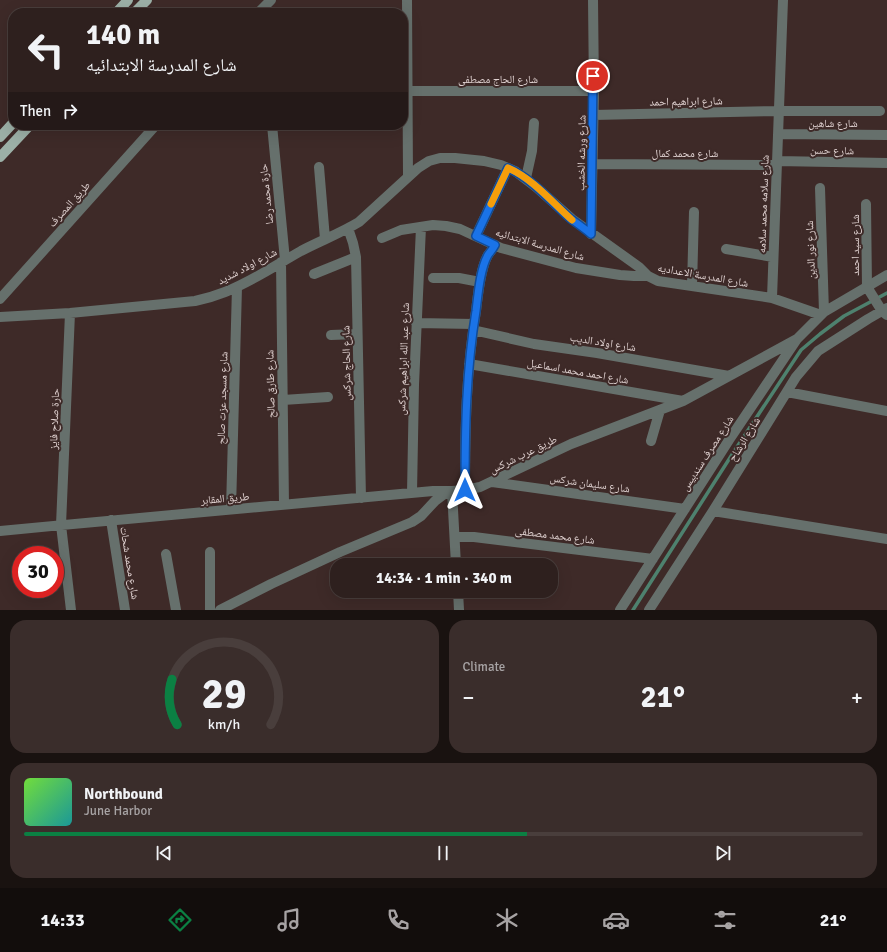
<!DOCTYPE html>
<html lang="en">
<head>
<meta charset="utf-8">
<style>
  :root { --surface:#2e201e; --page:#3a2d2b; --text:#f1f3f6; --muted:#a7a3a4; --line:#493e3c; --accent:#0b8043 }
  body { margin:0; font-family:Signika,"Noto Naskh Arabic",sans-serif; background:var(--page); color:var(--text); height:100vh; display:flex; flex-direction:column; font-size:15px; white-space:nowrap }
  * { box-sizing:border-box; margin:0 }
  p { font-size:13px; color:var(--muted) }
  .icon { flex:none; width:22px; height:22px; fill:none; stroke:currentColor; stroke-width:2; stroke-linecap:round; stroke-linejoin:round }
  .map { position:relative; height:610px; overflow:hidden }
  .side { display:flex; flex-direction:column; gap:10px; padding:10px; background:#191210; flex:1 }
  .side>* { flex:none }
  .hud { position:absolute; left:8px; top:8px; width:400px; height:122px; border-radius:16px; box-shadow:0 4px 16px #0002,0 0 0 1px var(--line); background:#2e201e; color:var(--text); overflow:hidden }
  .speed { position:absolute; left:12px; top:546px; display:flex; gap:8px; font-size:20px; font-weight:700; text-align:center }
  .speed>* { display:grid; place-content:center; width:52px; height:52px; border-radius:50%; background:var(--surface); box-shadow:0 4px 16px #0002,0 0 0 1px var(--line); line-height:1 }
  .speed .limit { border:6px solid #d22; background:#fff; color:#111 }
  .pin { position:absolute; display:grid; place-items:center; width:34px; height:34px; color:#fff; margin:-17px; border:2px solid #fff; border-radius:50%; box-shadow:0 1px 4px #0007 }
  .me { position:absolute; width:44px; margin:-22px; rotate:0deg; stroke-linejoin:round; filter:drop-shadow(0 0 3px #0008) }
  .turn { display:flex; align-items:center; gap:14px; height:84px; padding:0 12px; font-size:18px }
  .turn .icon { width:52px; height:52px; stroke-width:2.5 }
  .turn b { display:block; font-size:28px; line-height:34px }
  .then { display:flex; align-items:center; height:38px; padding:0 12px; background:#0003; gap:8px; font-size:15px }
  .big { font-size:30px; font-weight:700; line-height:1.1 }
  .side .widget { flex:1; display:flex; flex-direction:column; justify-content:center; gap:6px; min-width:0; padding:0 14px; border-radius:16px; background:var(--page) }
  .side .dial { align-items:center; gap:0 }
  .dial svg { height:104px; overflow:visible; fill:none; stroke:var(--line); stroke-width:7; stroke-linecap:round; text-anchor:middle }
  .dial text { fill:var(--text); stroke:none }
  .song { display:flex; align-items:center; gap:12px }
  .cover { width:48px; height:48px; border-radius:6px; background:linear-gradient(135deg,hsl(100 70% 55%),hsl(180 70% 35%)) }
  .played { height:4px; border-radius:2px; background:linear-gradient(90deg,var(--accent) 60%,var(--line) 60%) }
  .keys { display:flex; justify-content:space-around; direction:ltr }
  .heat { display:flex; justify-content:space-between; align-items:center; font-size:22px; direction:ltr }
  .side .tiles { flex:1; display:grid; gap:10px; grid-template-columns:1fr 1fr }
  .widget:last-child { grid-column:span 2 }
  .trip { position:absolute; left:330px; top:558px; width:228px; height:40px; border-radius:16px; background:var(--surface); box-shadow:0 4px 16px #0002,0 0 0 1px var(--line); font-weight:700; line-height:40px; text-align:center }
  .tabs { display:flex; height:64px; justify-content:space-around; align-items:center; background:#120d0c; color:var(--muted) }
  .tabs .icon { width:28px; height:28px }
  .tabs .active { color:var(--accent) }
  .tabs b { font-size:18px; color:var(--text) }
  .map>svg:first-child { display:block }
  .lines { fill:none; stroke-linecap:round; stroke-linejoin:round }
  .stream { stroke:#4e816e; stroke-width:3.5 }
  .minor { stroke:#66706c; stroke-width:10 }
  .major { stroke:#9cb0a7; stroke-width:10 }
  .route-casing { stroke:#114b97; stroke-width:10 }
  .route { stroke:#1a73e8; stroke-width:7 }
  .slow { stroke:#f59e0b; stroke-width:7 }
  .labels { text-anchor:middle; stroke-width:4; stroke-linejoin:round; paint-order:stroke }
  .street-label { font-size:11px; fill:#e0d2d1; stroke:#3e2a28 }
</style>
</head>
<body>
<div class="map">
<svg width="887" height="610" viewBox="0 0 887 610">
  <rect width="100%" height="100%" fill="#3e2a28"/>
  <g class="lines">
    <path class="stream" d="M633,610L733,453L801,350L820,334L844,316L887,293"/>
    <path class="minor" d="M407,0L408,177
      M258,13L271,0
      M403,91H594
      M593,115L779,111H880
      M272,125L285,260
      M778,134L887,135
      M777,161L887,163
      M592,164L777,165
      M319,167L325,239
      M526,178L532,151L534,123
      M820,188L824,312
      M866,204L867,287L882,311L887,315
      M348,228L353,243L356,257L361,498
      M591,234L594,91L593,0
      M476,236L508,168
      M382,238L401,230L433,225L446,226L460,229L501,248L576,268L620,275L634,276H648
      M726,249L773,257
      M281,262L284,505
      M314,274L356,257
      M433,278H459L480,282
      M692,286L694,212
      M772,298L783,0
      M0,299L156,125
      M70,313L61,525L71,610
      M0,317L70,313L195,301C205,299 215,296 225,292C251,282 276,265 301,251C320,241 341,233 359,222L418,168L429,161L440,158H455L484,161L501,165L515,171L536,187L572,219L639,267L648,276L658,281L772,298L821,315
      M416,323L474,324
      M473,330L534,344L597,353L729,376
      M331,335L357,334
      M469,364L683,401
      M787,392L887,411
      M283,400L328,397
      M651,441L660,410
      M492,482L685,509
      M465,490C465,430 466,371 476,311C478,295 480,269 488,255C490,252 493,249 495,245
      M412,493L414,385L421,227
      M231,509L237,287
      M713,511L887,539
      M111,520L125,610
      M0,531C144,517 288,505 433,491H452L456,565
      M455,537H474L653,559
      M210,552V610
      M166,554L176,610
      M458,591L459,610
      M220,610L271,584L340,552L412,522L421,516L435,501L443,495L452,491L465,490L480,487L571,444L683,401L797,339
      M620,610L729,440L797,339L824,312L887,275
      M649,610L713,511L796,377L818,351L868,319L887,308"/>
    <path class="major" d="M116,13L128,0
      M134,13L147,0
      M0,137L13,123
      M0,157L30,125"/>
  </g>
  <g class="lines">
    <defs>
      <path id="route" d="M465,490C465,430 466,371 476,311C478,295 480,269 488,255C490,252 493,249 495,245L476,236L508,168C533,179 551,202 571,219C578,224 585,229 591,234L593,76"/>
    </defs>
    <use href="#route" class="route-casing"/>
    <use href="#route" class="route"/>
    <path class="slow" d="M491,204L508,168C533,179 552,202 572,220"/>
  </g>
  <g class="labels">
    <g class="street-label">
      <text x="498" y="83">شارع الحاج مصطفى</text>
      <text transform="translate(686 101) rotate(-1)" y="4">شارع ابراهيم احمد</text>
      <text x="833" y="127">شارع شاهين</text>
      <text transform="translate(832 150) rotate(1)" y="4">شارع حسن</text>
      <text transform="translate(581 153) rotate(-89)" y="4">شارع ورشه الخشب</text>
      <text x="685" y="157">شارع محمد كمال</text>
      <text transform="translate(266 194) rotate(-96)" y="4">حارة محمد رضا</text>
      <text transform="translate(69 204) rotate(-48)" y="4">طريق المصرف</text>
      <text transform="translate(763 204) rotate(-88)" y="4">شارع سلامه محمد سلامه</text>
      <text transform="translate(540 244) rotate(16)" y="4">شارع المدرسة الابتدائيه</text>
      <text transform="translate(855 245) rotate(-90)" y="4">شارع سيد احمد</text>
      <text transform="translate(810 250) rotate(-92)" y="4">شارع نور الدين</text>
      <text transform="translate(247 266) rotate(-28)" y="4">شارع اولاد شديد</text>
      <text transform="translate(703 275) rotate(10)" y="4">شارع المدرسة الاعداديه</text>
      <text transform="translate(603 342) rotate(9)" y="4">شارع اولاد الديب</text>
      <text transform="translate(403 359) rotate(-88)" y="4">شارع عبد الله ابراهيم شركس</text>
      <text transform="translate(346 363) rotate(-91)" y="4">شارع الحاج شركس</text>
      <text transform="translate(578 371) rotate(10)" y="4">شارع احمد محمد اسماعيل</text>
      <text transform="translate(270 384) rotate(-91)" y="4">شارع طارق صالح</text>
      <text transform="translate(222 398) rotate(-88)" y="4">شارع مسجد عزت صالح</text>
      <text transform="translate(54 419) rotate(-88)" y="4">حارة صلاح فايز</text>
      <text transform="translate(744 439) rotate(-58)" y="4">شارع الرشاح</text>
      <text transform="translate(707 453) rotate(-57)" y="4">شارع مصرف سندبيس</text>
      <text transform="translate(523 454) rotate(-26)" y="4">طريق عرب شركس</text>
      <text transform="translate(590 483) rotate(8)" y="4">شارع سليمان شركس</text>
      <text transform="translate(225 498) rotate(-5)" y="4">طريق المقابر</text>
      <text transform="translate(555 535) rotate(7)" y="4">شارع محمد مصطفى</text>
      <text transform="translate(130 563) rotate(81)" y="4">شارع محمد شحات</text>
    </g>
  </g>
</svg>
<div class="speed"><div class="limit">30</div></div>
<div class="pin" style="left:593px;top:76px;background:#d93025"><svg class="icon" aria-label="arrive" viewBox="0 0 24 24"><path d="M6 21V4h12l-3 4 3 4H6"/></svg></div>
<svg class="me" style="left:465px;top:490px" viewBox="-20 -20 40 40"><path d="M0-17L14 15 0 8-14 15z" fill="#1a73e8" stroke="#fff" stroke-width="4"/></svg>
<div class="trip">14:34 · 1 min · 340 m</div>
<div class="hud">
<div class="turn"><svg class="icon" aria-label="left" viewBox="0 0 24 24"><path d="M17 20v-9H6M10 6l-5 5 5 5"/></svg><div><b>140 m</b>شارع المدرسة الابتدائيه</div></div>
<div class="then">Then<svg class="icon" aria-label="right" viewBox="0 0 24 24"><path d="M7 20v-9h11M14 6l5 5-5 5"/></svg></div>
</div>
</div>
<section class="side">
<div class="tiles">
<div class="widget dial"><svg viewBox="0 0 100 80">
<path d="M14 69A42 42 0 1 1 86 69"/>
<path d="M14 69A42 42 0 0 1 10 34" stroke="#0b8043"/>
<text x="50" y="56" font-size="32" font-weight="700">29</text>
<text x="50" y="72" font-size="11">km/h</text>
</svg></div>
<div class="widget"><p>Climate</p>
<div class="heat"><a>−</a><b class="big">21°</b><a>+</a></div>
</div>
<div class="widget">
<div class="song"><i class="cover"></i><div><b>Northbound</b><p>June Harbor</p></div></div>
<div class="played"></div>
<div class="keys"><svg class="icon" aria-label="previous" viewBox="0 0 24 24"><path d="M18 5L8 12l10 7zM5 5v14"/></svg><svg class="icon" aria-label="pause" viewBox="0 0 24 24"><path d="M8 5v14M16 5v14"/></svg><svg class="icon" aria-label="next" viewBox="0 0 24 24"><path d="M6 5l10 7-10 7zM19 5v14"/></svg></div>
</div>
</div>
</section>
<nav class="tabs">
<b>14:33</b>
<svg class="icon active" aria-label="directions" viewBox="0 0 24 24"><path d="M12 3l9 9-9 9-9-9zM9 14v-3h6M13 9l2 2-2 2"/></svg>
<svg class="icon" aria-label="music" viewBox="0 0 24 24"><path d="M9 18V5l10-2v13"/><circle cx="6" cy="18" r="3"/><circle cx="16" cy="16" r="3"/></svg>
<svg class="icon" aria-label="phone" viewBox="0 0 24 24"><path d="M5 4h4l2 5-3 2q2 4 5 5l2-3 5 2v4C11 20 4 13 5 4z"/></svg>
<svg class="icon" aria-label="climate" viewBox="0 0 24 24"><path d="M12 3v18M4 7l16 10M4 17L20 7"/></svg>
<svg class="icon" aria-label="car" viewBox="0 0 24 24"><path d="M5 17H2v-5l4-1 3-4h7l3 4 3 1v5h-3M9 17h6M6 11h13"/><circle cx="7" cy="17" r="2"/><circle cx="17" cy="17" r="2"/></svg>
<svg class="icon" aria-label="filters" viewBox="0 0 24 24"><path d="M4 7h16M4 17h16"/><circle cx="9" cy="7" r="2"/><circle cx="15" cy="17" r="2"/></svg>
<b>21°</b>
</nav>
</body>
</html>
